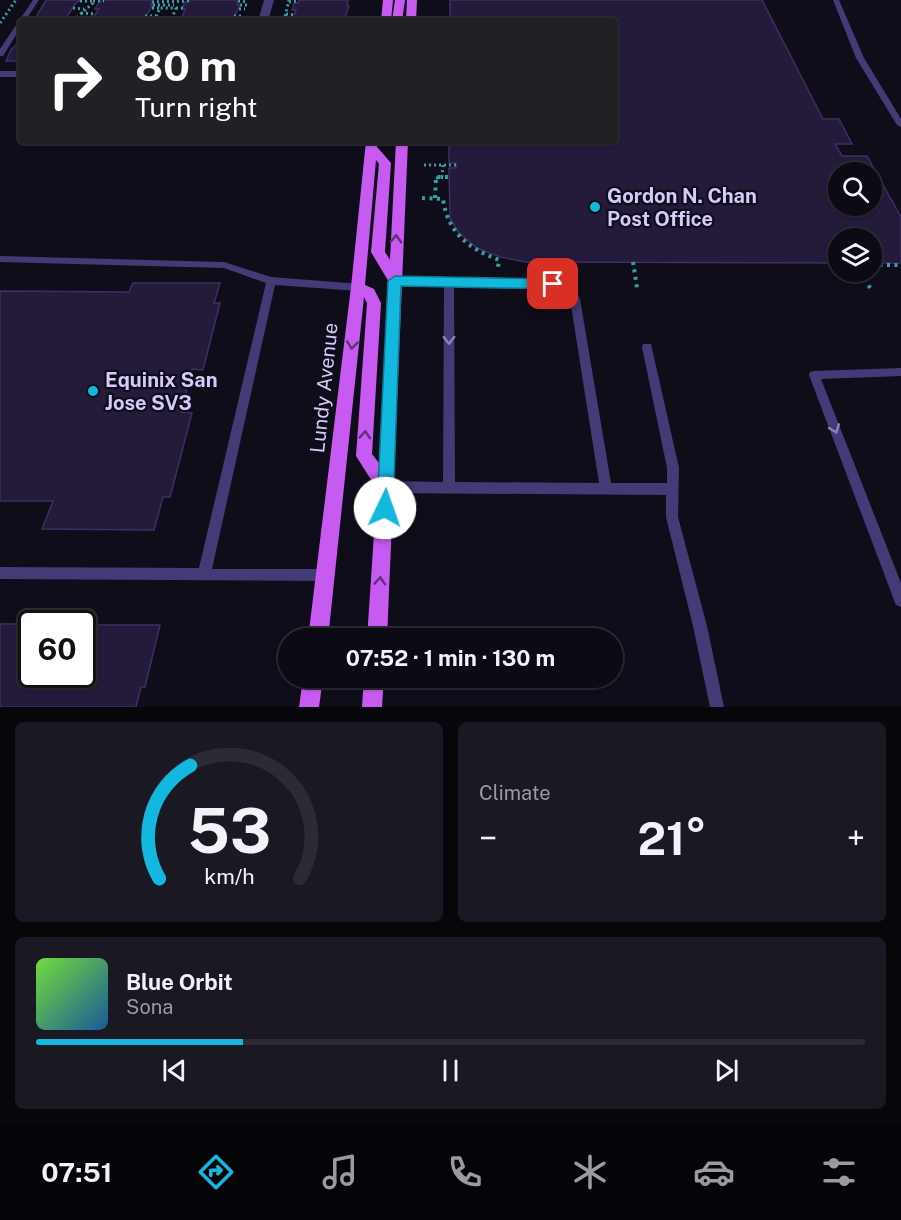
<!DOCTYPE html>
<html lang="en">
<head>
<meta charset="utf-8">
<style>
  :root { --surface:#0c0a14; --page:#1a1822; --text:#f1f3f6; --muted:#9a9aa0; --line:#2c2b34; --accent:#13b8df }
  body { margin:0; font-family:"Public Sans",sans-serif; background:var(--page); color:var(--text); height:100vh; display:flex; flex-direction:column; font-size:22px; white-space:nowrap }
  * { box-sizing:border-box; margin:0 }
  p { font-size:20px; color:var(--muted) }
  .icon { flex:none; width:33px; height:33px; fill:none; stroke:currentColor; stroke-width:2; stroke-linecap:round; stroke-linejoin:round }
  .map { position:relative; height:707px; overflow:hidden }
  .sheet { display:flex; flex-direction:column; gap:15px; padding:15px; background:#07060b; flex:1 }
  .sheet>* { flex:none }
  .banner { position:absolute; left:18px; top:18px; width:600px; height:126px; border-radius:6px; box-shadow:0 2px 4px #0004,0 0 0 2px var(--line); background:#202124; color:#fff; overflow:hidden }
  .tools { position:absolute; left:828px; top:162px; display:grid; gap:12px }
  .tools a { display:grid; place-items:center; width:54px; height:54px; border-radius:50%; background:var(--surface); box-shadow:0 2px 4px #0004,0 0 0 2px var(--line); font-size:30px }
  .speed { position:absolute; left:18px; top:610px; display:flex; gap:12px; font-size:30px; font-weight:700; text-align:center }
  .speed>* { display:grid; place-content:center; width:78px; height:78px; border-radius:50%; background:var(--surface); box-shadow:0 2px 4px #0004,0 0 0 2px var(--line); line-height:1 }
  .speed .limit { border:3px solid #111; border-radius:9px; background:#fff; color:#111 }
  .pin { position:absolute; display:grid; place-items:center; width:51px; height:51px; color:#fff; margin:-26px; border-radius:12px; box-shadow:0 3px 9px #0006 }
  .me { position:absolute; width:66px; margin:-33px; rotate:3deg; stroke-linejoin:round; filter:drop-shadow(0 0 4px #0008) }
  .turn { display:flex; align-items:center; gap:21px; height:126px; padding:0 18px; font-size:27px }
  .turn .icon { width:78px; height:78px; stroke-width:2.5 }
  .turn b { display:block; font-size:42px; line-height:51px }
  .big { font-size:45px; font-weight:700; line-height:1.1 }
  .sheet .card { flex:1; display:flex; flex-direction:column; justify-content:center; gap:9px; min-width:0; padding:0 21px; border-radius:9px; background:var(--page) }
  .sheet .dial { align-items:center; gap:0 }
  .dial svg { height:156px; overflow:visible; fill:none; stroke:var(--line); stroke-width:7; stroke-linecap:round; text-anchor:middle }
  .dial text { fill:var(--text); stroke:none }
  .song { display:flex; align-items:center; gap:18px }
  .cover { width:72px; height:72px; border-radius:9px; background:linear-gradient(135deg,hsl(100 70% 55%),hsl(210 70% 35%)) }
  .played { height:6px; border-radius:3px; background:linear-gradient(90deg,var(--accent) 25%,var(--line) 25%) }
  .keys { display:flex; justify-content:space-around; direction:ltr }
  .heat { display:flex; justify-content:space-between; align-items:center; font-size:33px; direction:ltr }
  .sheet .tiles { flex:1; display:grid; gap:15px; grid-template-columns:1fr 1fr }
  .card:last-child { grid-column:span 2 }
  .trip { position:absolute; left:278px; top:628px; width:345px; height:60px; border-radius:30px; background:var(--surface); box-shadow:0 2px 4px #0004,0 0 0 2px var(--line); font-weight:700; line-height:60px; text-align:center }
  .tab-bar { display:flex; height:96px; justify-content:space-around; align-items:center; background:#050408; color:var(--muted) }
  .tab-bar .icon { width:42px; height:42px }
  .tab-bar .selected { color:var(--accent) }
  .tab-bar b { font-size:27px; color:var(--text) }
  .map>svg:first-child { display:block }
  .building { fill:#241a3a; stroke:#3e2e65; stroke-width:1.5; fill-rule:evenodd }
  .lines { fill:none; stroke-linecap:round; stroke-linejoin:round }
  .path-far1 { stroke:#36a0a3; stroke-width:3; stroke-dasharray:2 3; stroke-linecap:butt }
  .path { stroke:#36a0a3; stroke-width:4; stroke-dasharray:3 4.5; stroke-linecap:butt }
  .service { fill:#433b76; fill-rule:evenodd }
  .minor { fill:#433b76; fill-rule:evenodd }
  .primary { fill:#c75bf1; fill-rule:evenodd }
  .oneway { stroke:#62307b }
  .oneway2 { stroke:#8c83b8 }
  .route { fill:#13b8df; stroke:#0c7891; stroke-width:1.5 }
  .poi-dot { fill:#13b8df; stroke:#100d1b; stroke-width:2 }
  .labels { text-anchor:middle; stroke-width:4.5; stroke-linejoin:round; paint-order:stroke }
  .poi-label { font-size:20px; font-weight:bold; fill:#d5cbfb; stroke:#100d1b; text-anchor:start }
  .street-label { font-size:20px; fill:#d5cbfb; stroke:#100d1b }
</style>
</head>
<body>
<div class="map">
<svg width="901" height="707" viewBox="0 0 901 707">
  <rect width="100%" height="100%" fill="#100d1b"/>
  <path class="building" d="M46,0H81L75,4L66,18L35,19Z
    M105,0H153L151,5H153L143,21H86L88,18H93L99,9H95L99,2Z
    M190,0H239L237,5H240L232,21H175L176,18H182L185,9H182L185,2Z
    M299,0H348L347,6H349L344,21H287L293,19L296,10H292L294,3H298Z
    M450,0H762L823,119H839L852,144H835L842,156H867L901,217V263H872V238H838V263L537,262L536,259H533V262H525L500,257L477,248L459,233L450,218L449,168H456V163H449V141H615V21H450ZM838,172H872V206H838Z
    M21,40V61H6L11,50Z
    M133,283H220L214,303H220L203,370L192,369L181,412L192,413L170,497H163L154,530L42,529L53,501H0V291L129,292Z
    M0,624H32V675H82V625H160L145,687H141L136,707H0Z"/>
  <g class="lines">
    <path class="path-far1" d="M80,1H93
      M93,1H104
      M238,1L248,2
      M152,2L190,1
      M289,2L299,1
      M153,5H174
      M240,5H247
      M73,8L84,9
      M152,8H160
      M176,8H183
      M239,9H245
      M81,13L96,14
      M286,14L295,15
      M145,16H156
      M234,16H243
      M233,20H242
      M73,21L93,3V0
      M76,21L94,18
      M154,21L160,8H176L171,21
      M284,21L289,0
      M0,23L16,0
      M424,165H456
      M442,177L443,165
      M436,178L449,177"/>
    <path class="path" d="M422,198L443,199C448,233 468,248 499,260L498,267
      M435,198L436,177H449
      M633,262L637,288
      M872,265H901
      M862,272L870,288"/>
    <path class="service" d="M33,0H39L25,21H21V27L3,56H0V49Z
      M833,0H839L864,58L901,119V127L897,125L856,58Z
      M0,256L224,262L271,277L361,284L363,287L358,291L275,285L212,569H326L331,570L332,575L331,580L326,581L0,579V567L199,568L266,283L224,268L0,262Z
      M395,277L553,280L574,287L580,299L611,483H667V468L642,347L643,344H651L679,468L678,517L707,626L724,707H710L693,626L666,517V495L386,493L382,491L380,487L382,483L386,481L443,482L444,286L395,285L390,281ZM454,286L553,288L567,293L570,299L599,483L455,482Z
      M901,368V376L821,379L901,583V607L896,605L894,600L809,375L810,372L814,371Z"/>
    <path class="minor" d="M264,0H274L268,21H258Z
      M0,71H21V77H0Z"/>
    <path class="primary" d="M383,0H393L391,21H381Z
      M395,0H405L402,21H392Z
      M407,0H417L416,21H406Z
      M366,141H378L377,147L391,163L385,252L390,260L396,141H408L387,639H367L377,489L356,456L367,303L364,297L328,639H308L351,287ZM376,160L379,164L371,252L389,282L379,463L372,454L381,303L374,289L365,285Z
      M303,678H323L319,707H299Z
      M364,678H384L382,707H362Z"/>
  </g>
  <defs><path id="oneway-chevron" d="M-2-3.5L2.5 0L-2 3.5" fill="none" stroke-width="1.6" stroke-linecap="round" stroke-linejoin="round" transform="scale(1.5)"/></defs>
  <g class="oneway">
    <use href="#oneway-chevron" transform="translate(396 239) rotate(-88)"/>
    <use href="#oneway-chevron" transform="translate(352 345) rotate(96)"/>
    <use href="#oneway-chevron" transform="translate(365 435) rotate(-86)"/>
    <use href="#oneway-chevron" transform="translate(380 581) rotate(-86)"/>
  </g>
  <g class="oneway2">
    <use href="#oneway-chevron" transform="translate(449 340) rotate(90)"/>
    <use href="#oneway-chevron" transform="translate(835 429) rotate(69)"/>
  </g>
  <path class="route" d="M395,276L553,279L559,284L553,289L401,286L393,508L391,514L385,516L379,514L377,508L388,281Z"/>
  <g class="poi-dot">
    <circle cx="595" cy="207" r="6"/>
    <circle cx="93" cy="391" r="6"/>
  </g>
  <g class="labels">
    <g class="poi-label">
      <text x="607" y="203">Gordon N. Chan<tspan x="607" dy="23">Post Office</tspan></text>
      <text x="105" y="387">Equinix San<tspan x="105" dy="23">Jose SV3</tspan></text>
    </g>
    <g class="street-label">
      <text transform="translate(324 388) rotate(-84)" y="7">Lundy Avenue</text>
    </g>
  </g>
</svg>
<div class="tools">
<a><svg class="icon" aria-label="search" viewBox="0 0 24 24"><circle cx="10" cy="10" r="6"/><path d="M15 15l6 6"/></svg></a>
<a><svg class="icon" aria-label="layers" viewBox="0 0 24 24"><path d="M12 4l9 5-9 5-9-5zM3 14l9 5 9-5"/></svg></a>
</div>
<div class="speed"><div class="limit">60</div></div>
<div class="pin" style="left:553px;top:284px;background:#d93025"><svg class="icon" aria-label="arrive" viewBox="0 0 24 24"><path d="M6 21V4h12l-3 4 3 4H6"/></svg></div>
<svg class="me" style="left:385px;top:508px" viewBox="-20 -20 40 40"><circle r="19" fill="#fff"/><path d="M0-13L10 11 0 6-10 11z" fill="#13b8df"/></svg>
<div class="trip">07:52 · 1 min · 130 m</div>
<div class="banner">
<div class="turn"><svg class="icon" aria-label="right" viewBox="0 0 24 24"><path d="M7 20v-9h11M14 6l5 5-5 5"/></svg><div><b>80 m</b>Turn right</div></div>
</div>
</div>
<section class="sheet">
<div class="tiles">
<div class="card dial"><svg viewBox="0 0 100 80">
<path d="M14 69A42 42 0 1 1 86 69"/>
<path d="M14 69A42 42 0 0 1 30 11" stroke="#13b8df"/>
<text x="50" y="56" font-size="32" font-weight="700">53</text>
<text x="50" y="72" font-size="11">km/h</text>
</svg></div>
<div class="card"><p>Climate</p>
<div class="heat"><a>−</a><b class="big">21°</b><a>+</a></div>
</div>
<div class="card">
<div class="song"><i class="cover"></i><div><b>Blue Orbit</b><p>Sona</p></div></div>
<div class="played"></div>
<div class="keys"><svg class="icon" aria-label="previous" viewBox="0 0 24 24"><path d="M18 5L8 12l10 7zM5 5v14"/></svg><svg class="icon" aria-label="pause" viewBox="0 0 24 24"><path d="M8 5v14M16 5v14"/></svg><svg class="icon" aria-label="next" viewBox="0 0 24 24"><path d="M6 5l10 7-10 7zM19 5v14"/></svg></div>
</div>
</div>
</section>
<nav class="tab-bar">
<b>07:51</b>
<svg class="icon selected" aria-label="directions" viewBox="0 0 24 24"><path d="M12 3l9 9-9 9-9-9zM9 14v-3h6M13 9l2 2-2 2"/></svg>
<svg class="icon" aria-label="music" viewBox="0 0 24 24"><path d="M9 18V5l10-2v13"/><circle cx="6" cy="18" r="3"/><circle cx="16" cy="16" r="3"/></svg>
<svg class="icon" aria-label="phone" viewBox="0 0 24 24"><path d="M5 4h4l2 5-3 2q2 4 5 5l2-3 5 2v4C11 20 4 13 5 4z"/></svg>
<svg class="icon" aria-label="climate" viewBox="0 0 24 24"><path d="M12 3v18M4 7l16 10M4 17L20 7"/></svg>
<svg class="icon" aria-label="car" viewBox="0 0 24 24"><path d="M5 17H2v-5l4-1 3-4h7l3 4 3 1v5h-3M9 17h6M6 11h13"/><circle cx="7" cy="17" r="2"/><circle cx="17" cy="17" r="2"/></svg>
<svg class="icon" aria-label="filters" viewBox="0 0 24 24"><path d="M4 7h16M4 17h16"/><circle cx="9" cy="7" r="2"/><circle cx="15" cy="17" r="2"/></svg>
</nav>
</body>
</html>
